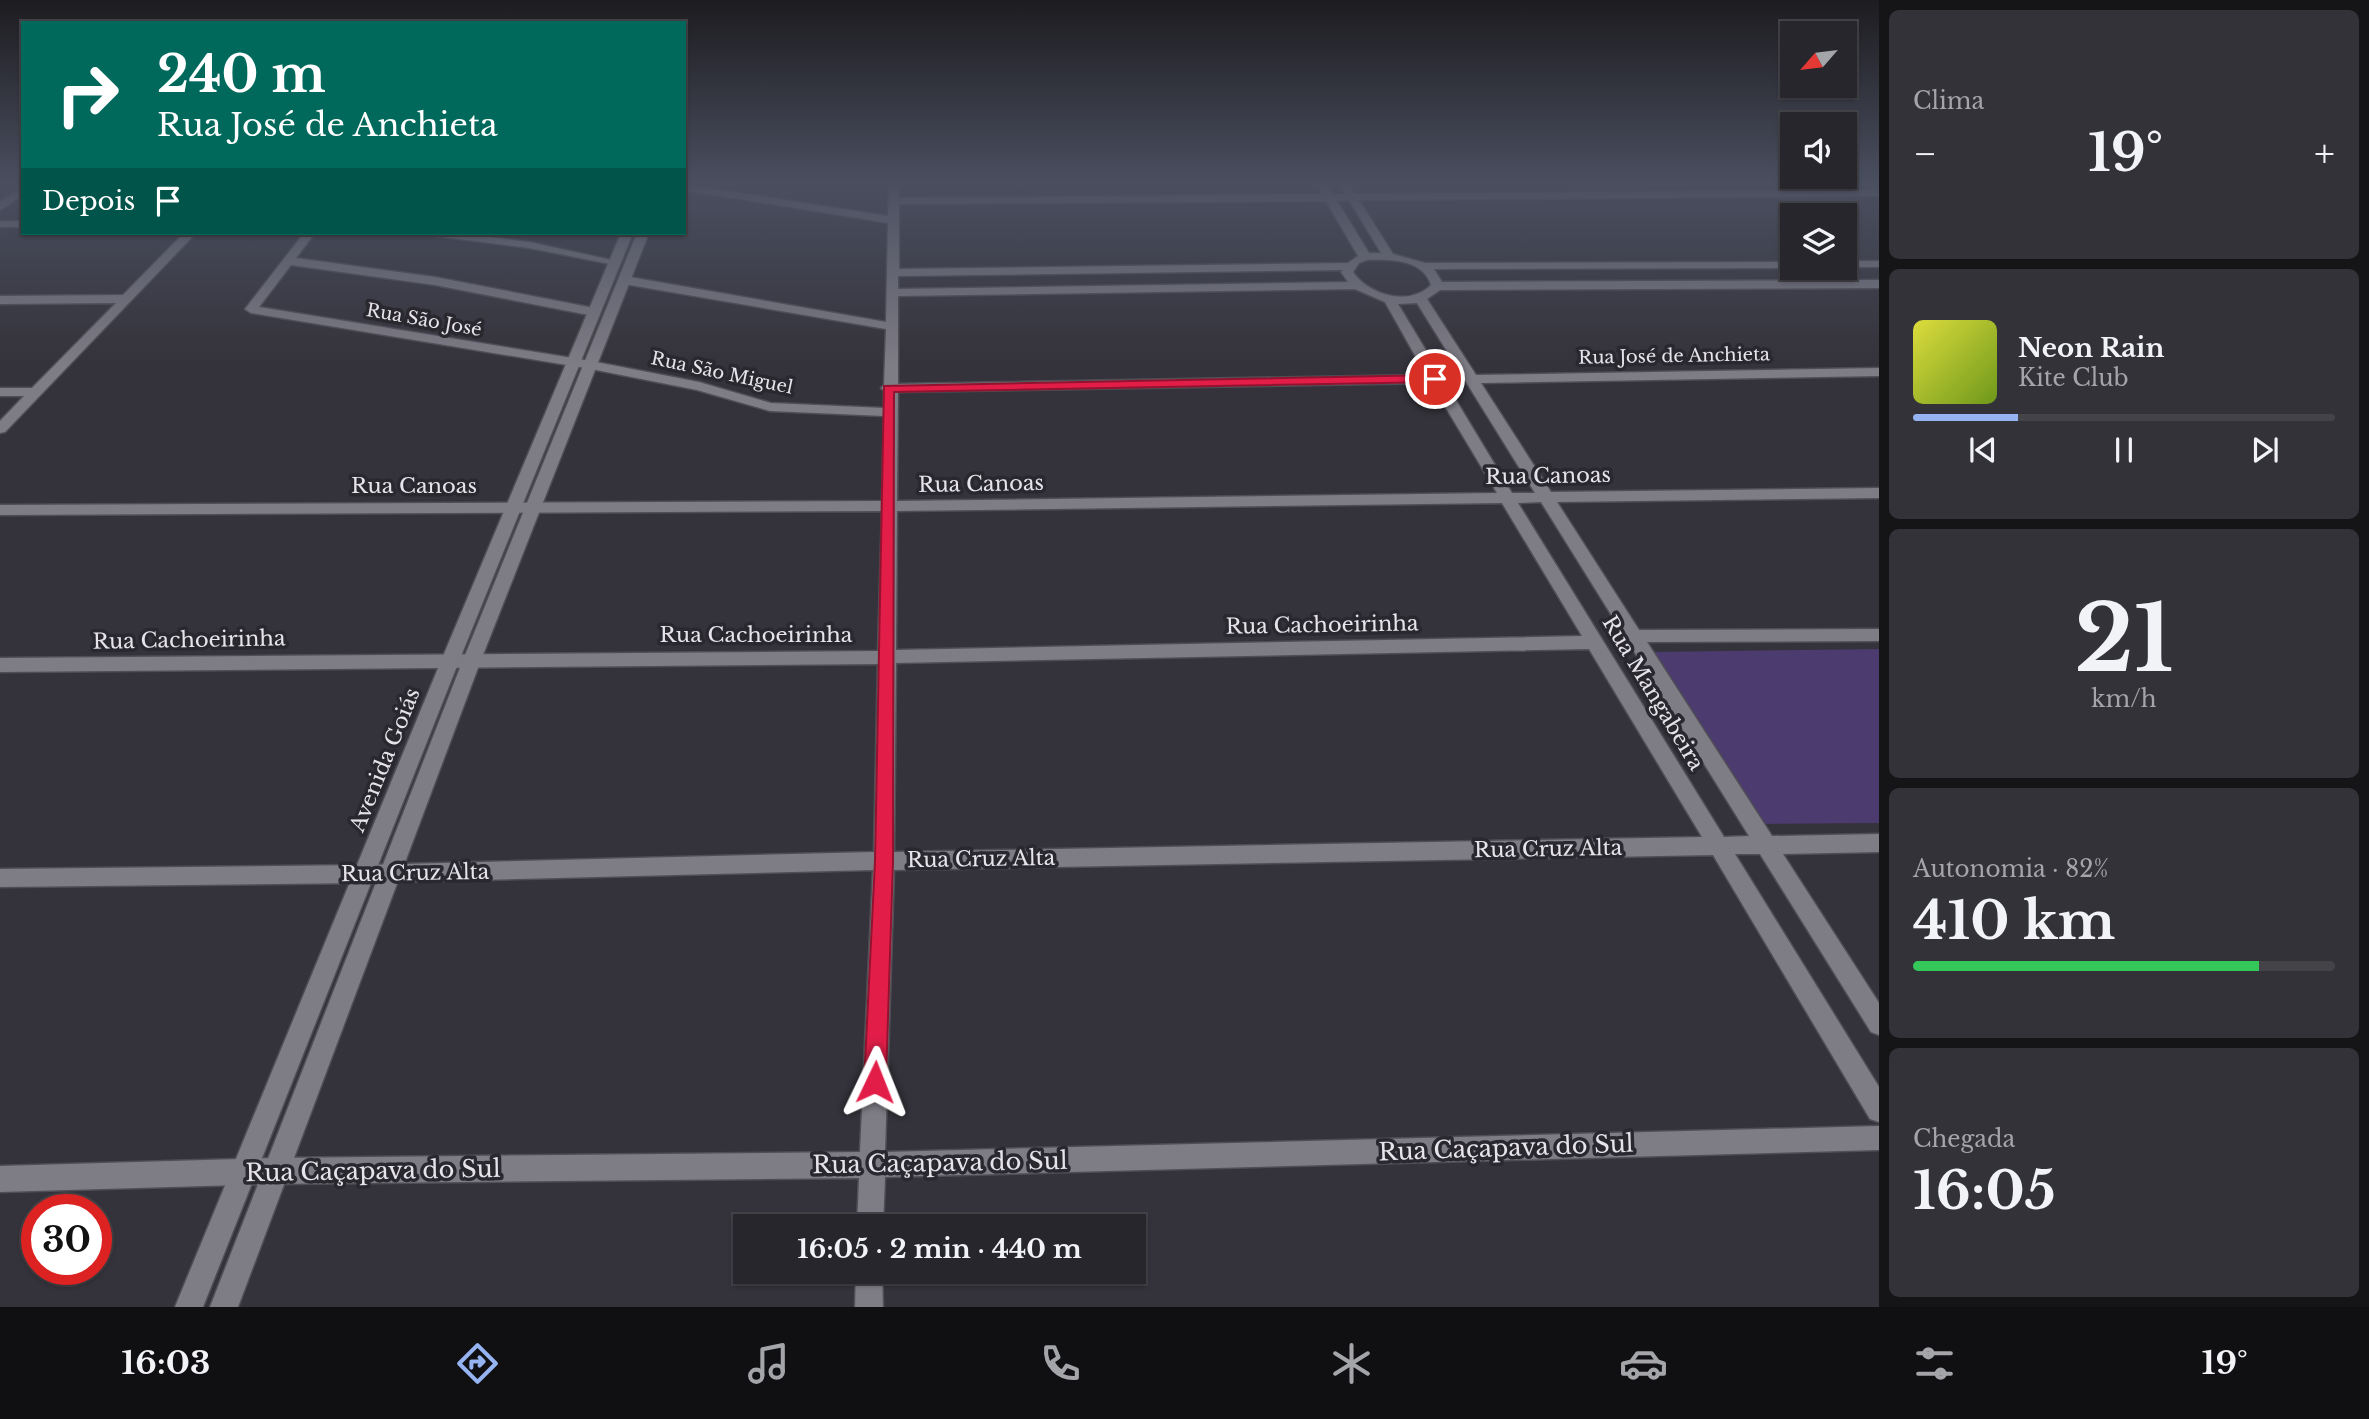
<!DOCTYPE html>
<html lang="pt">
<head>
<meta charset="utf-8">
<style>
  :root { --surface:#27262c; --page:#333238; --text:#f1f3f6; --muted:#a4a5a9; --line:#434348; --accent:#95b2f1 }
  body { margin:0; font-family:"Libre Baskerville",serif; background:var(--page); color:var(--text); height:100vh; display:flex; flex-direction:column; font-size:26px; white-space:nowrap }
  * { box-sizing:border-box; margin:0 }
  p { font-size:23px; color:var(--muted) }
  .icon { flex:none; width:38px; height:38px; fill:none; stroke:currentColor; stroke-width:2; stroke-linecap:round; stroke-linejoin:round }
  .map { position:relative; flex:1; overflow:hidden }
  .panel { display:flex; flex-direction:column; gap:10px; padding:10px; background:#151518; width:490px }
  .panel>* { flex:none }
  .hud { position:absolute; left:21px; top:21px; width:665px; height:214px; border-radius:0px; box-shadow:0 2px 5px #0004,0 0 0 2px var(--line); background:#00695c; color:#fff; overflow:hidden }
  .needle { width:46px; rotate:242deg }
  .fabs { position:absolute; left:1780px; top:21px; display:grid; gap:14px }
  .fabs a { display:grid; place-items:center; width:77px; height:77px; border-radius:0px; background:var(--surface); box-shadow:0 2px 5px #0004,0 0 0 2px var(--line); font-size:35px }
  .speed { position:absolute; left:21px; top:1194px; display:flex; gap:14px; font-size:35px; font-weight:700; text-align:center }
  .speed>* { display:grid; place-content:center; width:91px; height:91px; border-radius:50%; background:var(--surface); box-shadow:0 2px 5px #0004,0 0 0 2px var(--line); line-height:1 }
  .speed .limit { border:10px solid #d22; background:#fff; color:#111 }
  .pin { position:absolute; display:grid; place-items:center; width:60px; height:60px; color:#fff; margin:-30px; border:4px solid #fff; border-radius:50%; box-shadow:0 2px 7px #0007 }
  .me { position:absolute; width:77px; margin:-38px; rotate:2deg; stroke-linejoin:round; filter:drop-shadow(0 0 5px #0008) }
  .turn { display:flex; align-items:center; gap:24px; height:147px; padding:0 21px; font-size:32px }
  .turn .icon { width:91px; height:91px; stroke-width:2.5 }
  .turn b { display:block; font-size:49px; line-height:60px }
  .then { display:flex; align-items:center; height:66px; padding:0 21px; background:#0003; gap:14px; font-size:26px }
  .big { font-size:52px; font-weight:700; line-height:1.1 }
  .panel .tile { flex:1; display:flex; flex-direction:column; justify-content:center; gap:10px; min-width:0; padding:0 24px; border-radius:10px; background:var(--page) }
  .panel .dial { align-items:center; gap:0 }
  .dial b { font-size:91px; line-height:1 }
  .song { display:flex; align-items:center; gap:21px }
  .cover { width:84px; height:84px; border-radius:10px; background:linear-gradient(135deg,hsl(60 70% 55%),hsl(80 70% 35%)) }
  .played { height:7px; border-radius:4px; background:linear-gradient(90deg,var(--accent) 25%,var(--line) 25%) }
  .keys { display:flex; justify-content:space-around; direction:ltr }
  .heat { display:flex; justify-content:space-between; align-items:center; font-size:38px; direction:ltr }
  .charge { height:10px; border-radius:5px; background:linear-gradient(90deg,#34c759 82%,var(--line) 0) }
  .trip { position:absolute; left:733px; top:1214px; width:413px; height:70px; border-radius:0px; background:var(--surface); box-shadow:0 2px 5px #0004,0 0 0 2px var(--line); font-weight:700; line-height:70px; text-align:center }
  .dock { display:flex; height:112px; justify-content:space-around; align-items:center; background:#100f12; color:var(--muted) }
  .dock .icon { width:49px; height:49px }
  .dock .active { color:var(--accent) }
  .dock b { font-size:32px; color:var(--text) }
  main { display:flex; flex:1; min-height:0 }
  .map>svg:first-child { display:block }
  .green { fill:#4c3b6f }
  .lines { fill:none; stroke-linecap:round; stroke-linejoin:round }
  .minor-casing { stroke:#504e55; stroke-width:3 }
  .tertiary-casing { stroke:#504e55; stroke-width:3 }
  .minor { fill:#7e7c85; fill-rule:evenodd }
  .tertiary { fill:#7e7c85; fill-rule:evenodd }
  .route { fill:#e11d48; stroke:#92132f; stroke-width:2 }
  .labels { text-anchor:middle; stroke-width:7; stroke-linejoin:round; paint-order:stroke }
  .far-street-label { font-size:18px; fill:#e6e4ea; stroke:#2a282f }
  .street-label { font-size:21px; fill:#e6e4ea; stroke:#2a282f }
  .near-street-label { font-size:24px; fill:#e6e4ea; stroke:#2a282f }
</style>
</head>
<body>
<main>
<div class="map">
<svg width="1879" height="1307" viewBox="0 0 1879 1307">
  <rect width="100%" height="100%" fill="#34323a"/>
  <path class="green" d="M1879,649V823L1760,824L1649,652Z"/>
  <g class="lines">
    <defs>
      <path id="minor" d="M889,183H899V198L1323,194L1316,183H1326L1333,194H1345L1338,183H1348L1355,194L1879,190V196L1359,200L1393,254L1425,263L1792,262V268H1795L1434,269L1442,282L1879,280V288L1440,290L1427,299L1476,375L1879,368V376L1481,383L1551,492L1879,488V498L1557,502L1639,630L1879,629V641L1647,642L1772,836L1879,834V852L1783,854L1879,1003V1035L1871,1032L1760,854H1735L1879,1087V1122L1870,1119L1713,855L894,870L885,1152L1879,1126V1150L885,1177L883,1227H857L859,1178L274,1184L0,1192V1166L274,1158L860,1152L873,870L363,883L0,887V869L363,865L874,852L878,664L0,672V658L878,651L882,511L0,515V505L882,501L884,416L770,411L697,390L591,369L251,313L245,309L304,233H315L296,258L435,277L594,308L600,312L594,316L435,285L291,265L259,307L591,361L699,382L771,403L884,408V391L881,388L884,385L886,329L624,284L618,280L624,276L886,322L888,223L684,190V184L888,216ZM1349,200L1381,253H1369L1337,201ZM1326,201L1358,256L1348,263L899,269V204ZM1367,260C1390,259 1423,259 1431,285C1409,307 1369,295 1353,272L1359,263ZM1343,270L1341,272L1348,282L898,289V276ZM1355,289L1385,302L1426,375L898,384V296ZM1417,303L1535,493H1512L1398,304ZM1431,383L1497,493L897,501L898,392ZM1541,502L1749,836L1724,837L1518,503ZM1502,503L1582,636L896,650L897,511ZM1589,649L1702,837L894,852L896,663Z
        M23,187V195L0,210V202Z
        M0,221H23V227H0Z
        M184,233H196L5,432L0,433V421L24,396H0V388H32L116,303L0,304V296L123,295Z
        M429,233H459L529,242L621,262L615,265L529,248L435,236Z
        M1844,261H1879V267H1844Z
        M856,1272H882L883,1307H855Z"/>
      <path id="tertiary" d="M1861,183H1873L1879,187V195Z
        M621,233H633L459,661L203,1307H175L441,661Z
        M637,233H649L481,660L238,1307H210L463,660Z"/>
    </defs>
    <use href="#minor" class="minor-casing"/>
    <use href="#tertiary" class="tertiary-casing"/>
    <use href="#minor" class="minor"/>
    <use href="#tertiary" class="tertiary"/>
  </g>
  <linearGradient id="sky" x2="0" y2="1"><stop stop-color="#1d1c20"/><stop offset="0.5" stop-color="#4a4f60"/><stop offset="1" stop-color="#4a4f60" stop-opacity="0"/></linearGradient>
  <rect width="1879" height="366" fill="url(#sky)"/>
  <path class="route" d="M1435,375L1440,376V382L894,392L893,861L886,1082L883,1090L875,1093L867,1090L864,1082L875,861L884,386Z"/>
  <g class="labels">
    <g class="far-street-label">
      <text transform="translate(424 320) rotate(10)" y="6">Rua São José</text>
      <text transform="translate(1674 356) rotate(-1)" y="6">Rua José de Anchieta</text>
      <text transform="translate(722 373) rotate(12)" y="6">Rua São Miguel</text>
    </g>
    <g class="street-label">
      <text transform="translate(1548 476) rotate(-1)" y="7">Rua Canoas</text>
      <text transform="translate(981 484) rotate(-1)" y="7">Rua Canoas</text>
      <text x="414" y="493">Rua Canoas</text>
      <text transform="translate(1322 625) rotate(-1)" y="7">Rua Cachoeirinha</text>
      <text x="756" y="642">Rua Cachoeirinha</text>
      <text transform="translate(189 640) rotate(-1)" y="7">Rua Cachoeirinha</text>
      <text transform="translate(1653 693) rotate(59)" y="7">Rua Mangabeira</text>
      <text transform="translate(385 760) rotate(-68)" y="7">Avenida Goiás</text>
      <text transform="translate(1548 849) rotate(-1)" y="7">Rua Cruz Alta</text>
      <text transform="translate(981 859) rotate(-1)" y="7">Rua Cruz Alta</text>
      <text transform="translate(415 873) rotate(-1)" y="7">Rua Cruz Alta</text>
    </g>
    <g class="near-street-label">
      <text transform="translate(1506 1148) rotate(-2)" y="8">Rua Caçapava do Sul</text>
      <text transform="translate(940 1163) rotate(-1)" y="8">Rua Caçapava do Sul</text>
      <text transform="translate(373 1171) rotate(-1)" y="8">Rua Caçapava do Sul</text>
    </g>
  </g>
</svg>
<div class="fabs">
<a><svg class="needle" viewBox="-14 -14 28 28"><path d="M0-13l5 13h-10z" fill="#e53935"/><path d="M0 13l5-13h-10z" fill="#a4a5a9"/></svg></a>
<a><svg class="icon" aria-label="sound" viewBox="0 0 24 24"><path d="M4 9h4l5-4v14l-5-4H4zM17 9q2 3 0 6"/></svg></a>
<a><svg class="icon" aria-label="layers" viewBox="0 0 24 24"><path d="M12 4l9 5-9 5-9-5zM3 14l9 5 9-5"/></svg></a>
</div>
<div class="speed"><div class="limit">30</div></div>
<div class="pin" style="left:1435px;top:379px;background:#d93025"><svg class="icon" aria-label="arrive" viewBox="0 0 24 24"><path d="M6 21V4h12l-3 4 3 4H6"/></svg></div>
<svg class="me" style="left:875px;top:1082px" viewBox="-20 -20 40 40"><path d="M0-17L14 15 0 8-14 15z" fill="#e11d48" stroke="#fff" stroke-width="4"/></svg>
<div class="trip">16:05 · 2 min · 440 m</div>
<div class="hud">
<div class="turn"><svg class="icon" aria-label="right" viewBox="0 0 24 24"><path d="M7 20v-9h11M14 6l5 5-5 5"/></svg><div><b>240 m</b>Rua José de Anchieta</div></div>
<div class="then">Depois<svg class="icon" aria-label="arrive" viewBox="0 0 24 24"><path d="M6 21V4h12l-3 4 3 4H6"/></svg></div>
</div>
</div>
<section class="panel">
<div class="tile"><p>Clima</p>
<div class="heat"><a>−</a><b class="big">19°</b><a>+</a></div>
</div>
<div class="tile">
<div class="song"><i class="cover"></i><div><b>Neon Rain</b><p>Kite Club</p></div></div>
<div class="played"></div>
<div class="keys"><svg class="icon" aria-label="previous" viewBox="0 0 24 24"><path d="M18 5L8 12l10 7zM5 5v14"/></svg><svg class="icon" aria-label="pause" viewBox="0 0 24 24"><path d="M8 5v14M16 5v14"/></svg><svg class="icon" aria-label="next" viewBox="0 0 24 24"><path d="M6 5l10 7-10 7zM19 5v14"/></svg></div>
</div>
<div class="tile dial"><b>21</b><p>km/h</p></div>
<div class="tile"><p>Autonomia · 82%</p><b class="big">410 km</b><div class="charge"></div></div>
<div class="tile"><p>Chegada</p><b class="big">16:05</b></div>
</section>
</main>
<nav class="dock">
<b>16:03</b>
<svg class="icon active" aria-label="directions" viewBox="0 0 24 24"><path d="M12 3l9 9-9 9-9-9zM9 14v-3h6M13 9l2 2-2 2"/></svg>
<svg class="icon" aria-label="music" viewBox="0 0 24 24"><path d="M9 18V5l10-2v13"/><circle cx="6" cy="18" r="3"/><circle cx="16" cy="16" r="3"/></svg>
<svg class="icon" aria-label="phone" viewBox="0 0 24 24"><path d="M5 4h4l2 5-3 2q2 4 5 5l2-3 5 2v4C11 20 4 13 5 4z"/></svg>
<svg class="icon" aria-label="climate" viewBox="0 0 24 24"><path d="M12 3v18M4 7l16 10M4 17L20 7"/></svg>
<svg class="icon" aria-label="car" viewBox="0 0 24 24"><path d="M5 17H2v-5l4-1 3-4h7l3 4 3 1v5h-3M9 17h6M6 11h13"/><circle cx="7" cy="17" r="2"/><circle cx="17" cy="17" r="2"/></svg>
<svg class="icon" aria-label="filters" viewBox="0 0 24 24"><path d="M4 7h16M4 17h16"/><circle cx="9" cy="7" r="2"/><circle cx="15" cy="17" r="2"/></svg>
<b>19°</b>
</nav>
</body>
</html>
